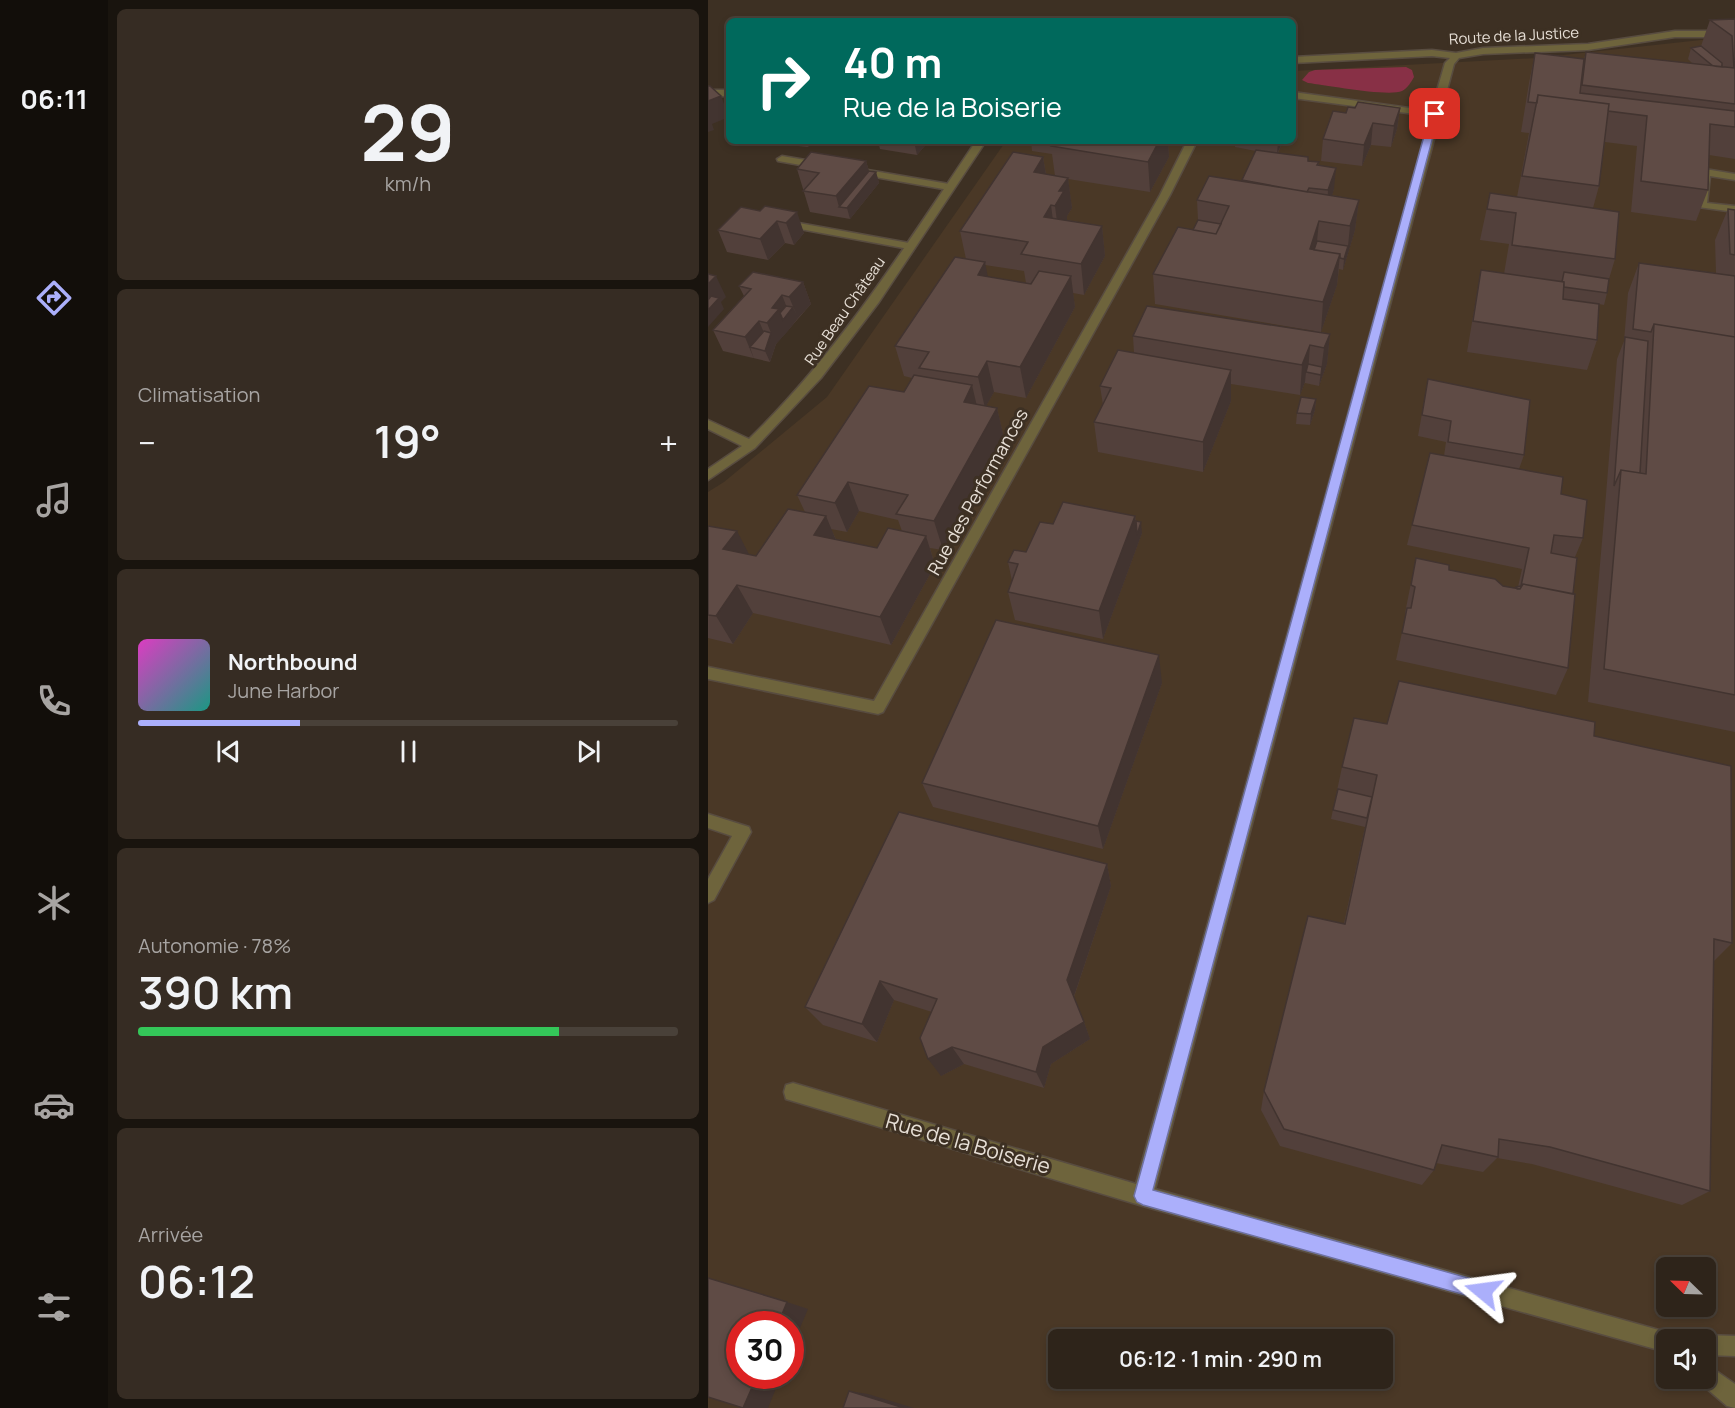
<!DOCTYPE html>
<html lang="fr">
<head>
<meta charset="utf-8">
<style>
  :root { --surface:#2e241a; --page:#362c23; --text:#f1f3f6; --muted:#a7a4a2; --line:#494139; --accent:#abaffb }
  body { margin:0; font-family:Manrope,sans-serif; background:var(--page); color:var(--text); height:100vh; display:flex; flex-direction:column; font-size:22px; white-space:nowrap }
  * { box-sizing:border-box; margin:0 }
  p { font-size:20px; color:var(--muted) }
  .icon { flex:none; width:33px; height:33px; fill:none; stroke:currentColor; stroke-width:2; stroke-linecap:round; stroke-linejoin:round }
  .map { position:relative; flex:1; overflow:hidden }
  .panel { display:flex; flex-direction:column; gap:9px; padding:9px; background:#19140e; width:600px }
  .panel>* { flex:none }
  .banner { position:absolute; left:18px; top:18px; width:570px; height:126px; border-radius:9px; box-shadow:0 3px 9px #0003,0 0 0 2px var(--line); background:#00695c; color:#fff; overflow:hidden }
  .needle { width:39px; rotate:293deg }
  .controls { position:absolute; left:948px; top:1257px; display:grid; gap:12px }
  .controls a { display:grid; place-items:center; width:60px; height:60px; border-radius:9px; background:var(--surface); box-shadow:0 3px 9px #0003,0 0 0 2px var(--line); font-size:30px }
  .speed { position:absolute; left:18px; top:1311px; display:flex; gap:12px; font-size:30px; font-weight:700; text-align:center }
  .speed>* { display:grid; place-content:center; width:78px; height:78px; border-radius:50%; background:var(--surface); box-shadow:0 3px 9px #0003,0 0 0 2px var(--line); line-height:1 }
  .speed .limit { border:9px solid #d22; background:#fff; color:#111 }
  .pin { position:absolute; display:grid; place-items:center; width:51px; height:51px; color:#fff; margin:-26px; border-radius:12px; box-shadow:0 3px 9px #0006 }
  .me { position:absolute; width:66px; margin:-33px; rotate:286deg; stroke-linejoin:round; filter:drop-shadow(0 0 4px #0008) }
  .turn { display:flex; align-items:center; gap:21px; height:126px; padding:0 18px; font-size:27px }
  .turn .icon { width:78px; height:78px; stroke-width:2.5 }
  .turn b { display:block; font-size:42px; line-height:51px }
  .big { font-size:45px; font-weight:600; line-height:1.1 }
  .panel .widget { flex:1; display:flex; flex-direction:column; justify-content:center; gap:9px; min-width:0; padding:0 21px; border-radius:9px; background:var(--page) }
  .panel .dial { align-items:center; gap:0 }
  .dial b { font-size:78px; line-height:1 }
  .song { display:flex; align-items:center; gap:18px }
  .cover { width:72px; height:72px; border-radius:9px; background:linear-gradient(135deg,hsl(310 70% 55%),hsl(170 70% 35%)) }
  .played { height:6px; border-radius:3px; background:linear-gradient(90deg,var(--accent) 30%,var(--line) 30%) }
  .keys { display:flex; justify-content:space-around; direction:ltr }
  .heat { display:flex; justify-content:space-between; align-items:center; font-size:33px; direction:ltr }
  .charge { height:9px; border-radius:4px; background:linear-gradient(90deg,#34c759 78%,var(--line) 0) }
  .trip { position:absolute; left:340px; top:1329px; width:345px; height:60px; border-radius:9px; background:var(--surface); box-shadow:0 3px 9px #0003,0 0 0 2px var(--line); font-weight:600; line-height:60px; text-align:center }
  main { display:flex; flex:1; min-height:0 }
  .dock { display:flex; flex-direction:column; width:108px; justify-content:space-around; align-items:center; background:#120e0a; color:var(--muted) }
  .dock .icon { width:42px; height:42px }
  .dock .current { color:var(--accent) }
  .dock b { font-size:27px; color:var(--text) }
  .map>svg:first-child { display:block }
  .built { fill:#4a3826; fill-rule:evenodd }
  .green { fill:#883046 }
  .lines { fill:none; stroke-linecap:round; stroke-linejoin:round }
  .lane-casing { stroke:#584c40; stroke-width:3 }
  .street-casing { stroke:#584c40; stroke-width:3 }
  .lane { fill:#6e643c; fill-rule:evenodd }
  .street { fill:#6e643c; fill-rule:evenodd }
  .wall { fill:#52403b; fill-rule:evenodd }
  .shaded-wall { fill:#423430 }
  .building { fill:#5f4b45; stroke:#423430; stroke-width:1.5 }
  .route { fill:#abaffb; stroke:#6f72a3; stroke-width:1.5 }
  .labels { text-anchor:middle; stroke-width:6; stroke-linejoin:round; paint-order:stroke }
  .far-street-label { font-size:15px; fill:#e7dfd6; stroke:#3d3023 }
  .street-label { font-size:18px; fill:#e7dfd6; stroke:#3d3023 }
  .near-street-label { font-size:21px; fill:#e7dfd6; stroke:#3d3023 }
</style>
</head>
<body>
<main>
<nav class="dock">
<b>06:11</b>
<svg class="icon current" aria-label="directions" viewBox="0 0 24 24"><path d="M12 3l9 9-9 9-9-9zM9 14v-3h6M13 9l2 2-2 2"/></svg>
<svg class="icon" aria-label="music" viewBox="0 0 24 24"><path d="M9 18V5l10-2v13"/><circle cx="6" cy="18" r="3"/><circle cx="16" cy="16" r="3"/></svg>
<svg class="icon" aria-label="phone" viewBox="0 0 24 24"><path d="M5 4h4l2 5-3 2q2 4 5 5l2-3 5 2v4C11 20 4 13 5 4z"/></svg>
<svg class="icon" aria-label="climate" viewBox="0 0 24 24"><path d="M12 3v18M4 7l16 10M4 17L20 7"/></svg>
<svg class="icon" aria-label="car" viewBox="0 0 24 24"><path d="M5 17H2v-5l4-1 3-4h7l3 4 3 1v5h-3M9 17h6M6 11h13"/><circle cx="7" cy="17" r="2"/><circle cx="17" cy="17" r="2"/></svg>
<svg class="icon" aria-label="filters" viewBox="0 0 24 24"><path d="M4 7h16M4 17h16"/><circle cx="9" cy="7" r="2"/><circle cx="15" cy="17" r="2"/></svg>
</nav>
<section class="panel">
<div class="widget dial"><b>29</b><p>km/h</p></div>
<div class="widget"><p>Climatisation</p>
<div class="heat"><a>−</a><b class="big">19°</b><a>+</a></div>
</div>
<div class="widget">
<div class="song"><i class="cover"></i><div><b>Northbound</b><p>June Harbor</p></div></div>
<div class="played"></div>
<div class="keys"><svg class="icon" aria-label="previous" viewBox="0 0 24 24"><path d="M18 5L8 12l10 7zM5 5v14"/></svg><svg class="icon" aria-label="pause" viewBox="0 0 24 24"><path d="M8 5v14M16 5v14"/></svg><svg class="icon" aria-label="next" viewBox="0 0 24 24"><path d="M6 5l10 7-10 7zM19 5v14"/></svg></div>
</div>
<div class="widget"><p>Autonomie · 78%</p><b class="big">390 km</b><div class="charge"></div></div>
<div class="widget"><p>Arrivée</p><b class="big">06:12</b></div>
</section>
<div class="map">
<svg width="1027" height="1408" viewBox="0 0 1027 1408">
  <rect width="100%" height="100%" fill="#3d3023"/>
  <path class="built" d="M993,40H1027V1408H0V492L16,482L119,397L298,141H585V71L828,58ZM958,1268H998V1306H958ZM32,1324H82V1376H32ZM351,1340H675V1378H351ZM958,1340H998V1378H958Z"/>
  <path class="green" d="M698,67L704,70L706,77C703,82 700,88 694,91C680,97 618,85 600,83L594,80L601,72L607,70Z"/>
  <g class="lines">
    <defs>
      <path id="lane" d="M74,156L115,163L120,166L115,169L70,161L69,159Z
        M148,168L241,184L246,187L241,190L144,173V169Z
        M997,169L1027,174V180L1002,176L999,203L1027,206V212L990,207L992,172Z
        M74,220L201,243L206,246L201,249L70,225V221Z
        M0,814L41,827L43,832L6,900L0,903V879L24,836L0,828Z"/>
      <path id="street" d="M967,31H1027V37H967L880,50L775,54L751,58L746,64L447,1189L958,1332L965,1335L967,1340H958V1352L435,1206L78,1099L76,1092L78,1085L85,1083L428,1184L722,116L585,98V92L723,111L737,63L742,58L724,56L585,63V57L724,50L748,53L775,48L880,44Z
        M0,90H21V96H0Z
        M268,141H278L171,302L113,378L47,448L0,480V469L34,446L0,429V420L41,439C132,351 198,245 268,141Z
        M479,141H489L462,195L175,712L170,714L0,679V667L166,701L452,195Z
        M998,1335L1027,1336V1356L998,1355V1340H990Z
        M998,1364L1027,1384V1408L1019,1406L991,1382L989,1378H998Z"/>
    </defs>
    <use href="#lane" class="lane-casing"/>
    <use href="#street" class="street-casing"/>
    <use href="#lane" class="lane"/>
    <use href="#street" class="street"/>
  </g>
  <path class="wall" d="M1027,19V159L1001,155L1000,190L988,221L923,212L929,146L897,142L891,186L885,208L907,259L901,279L899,293L896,305L891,304L889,340L879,370L759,352L772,275L796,274L801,244L772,240L782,193L809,197L821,133L813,132L821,83L827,53L876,59L878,52L985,64L980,59L983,48L993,46L1002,20Z
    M647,108H692L689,129L683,147L663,145L654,166L613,161L615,139L638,113Z
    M78,141H105L100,147L80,145Z
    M170,141H221L209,155L172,149Z
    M323,141H460L461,157L442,192L360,179L364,208L359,216V220L394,226L397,256L376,295L365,293L367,307L318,398L286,392L278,406L289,408L296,438L235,550L222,548L227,565L183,645L45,613L25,644L0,638V526L41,555L48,556L97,512L89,495L196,392L204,378L196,376L187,346L258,259L252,231L335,157L338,174L347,176L344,154L324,151ZM277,265L316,271L318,283L279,277ZM151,511L190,520L194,531L169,548L128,539L123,529L139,532Z
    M527,141H575L570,153L600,161L611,162V166L626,189L624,195L651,200L647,230L635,270L631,269L629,285L613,332L622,334L619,364L611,386L597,383V382L592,395L523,384V401L495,472L390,452L386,422L395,405L392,386L426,353L425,336L607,331L447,304L445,274L485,230L490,220L489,200L534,181L548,151L527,147Z
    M158,161L161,171L168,172L171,183L142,219L102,212L89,169Z
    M57,206L96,233L86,245L77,243L60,260L19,252L10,230L52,211Z
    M1020,209L1027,210V732L880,702L897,507L909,359L916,341L920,293L931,263L1008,273L1007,240Z
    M95,282L103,304L68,344L62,362L15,351L5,330L36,296L31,286Z
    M720,379L816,455L811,469L853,494L875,538L867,557L860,668L848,695L688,660L698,614L697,613L708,558L741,570L795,586L807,588L808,587H810L814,569L699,545L704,525L736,456L738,442L710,436Z
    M608,399L607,410L602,425L588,424L589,413Z
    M427,516L428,521L434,533L395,639L307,620L300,592L304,581L300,562L318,552L345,524Z
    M454,683L395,849L225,807L214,783Z
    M679,724L886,736L1024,943L1006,961L1002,1191L974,1205L824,1164L789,1158L775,1172L728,1163L726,1170L714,1185L572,1146L553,1110L556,1091L636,923L657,827L623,819L634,767Z
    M399,864L403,886L366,997L376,1022L382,1039L343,1064L336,1088L256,1064L233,1076L224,1012L186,1000L169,1042L115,1025L97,1007Z"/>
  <path class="shaded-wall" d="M13,96L21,117L4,124L6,130L0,132V101Z
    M692,108L689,129L683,147L686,126Z
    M665,123L663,145L654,166L656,145Z
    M98,141H105L100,147Z
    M206,141H221L209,155Z
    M451,141H460L461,157L442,192L440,162Z
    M570,141H575L569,154Z
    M335,157L340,187L326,172Z
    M158,161L163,178L168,172L171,183L142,219L139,208L131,207L128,196Z
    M628,168L626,189L619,212L620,190Z
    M360,178L364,208L359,216V222L351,237L347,206L351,191Z
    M651,200L647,230L635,270L636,259L640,246L642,226Z
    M343,205L347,236L336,217Z
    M89,212L96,233L86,245L78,223Z
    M69,221L77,243L60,260L52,239Z
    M611,221L608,252L602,249Z
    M394,226L397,256L376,295L373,264Z
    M632,254L629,285L613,332L615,302Z
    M277,262L283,293L270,275Z
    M8,276L18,297L13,302L16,309L0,327V284Z
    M363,276L367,307L318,398L312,367Z
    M95,282L103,304L90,318L81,297Z
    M74,295L81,313L85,307L90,318L80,331L75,320L80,331L68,344L62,362L57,351L42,347L46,359L37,337L51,321L60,342L63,333L59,323L64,308Z
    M622,334L619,364L611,386L616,348Z
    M602,345L600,373L598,372L597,382L592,395L594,365Z
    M279,361L286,392L277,408L270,377Z
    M523,370V401L495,472V442Z
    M264,385L271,415L256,402Z
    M608,399L607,410L602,425L603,414Z
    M289,408L296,438L235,550L226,521Z
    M140,482L151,511L139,532L127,503Z
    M118,516L130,545L106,535Z
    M427,516L429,535L433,522L434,533L395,639L391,611Z
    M29,531L44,560L15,549Z
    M218,536L227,565L183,645L172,617Z
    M29,585L45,613L25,644L8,616Z
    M451,655L454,683L395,849L390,826Z
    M399,864L403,886L365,999L359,980Z
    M172,981L186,1000L169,1042L154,1024Z
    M376,1022L382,1039L343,1064L336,1088L328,1072L335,1047Z
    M244,1047L256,1064L233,1076L220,1059Z
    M79,1302L100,1309L82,1352V1324H70Z
    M49,1376H73L60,1408H35Z
    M141,1391L160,1394L206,1408H196Z"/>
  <path class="building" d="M1027,19V104L874,85L878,52L1026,68L1024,36L1002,20Z
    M993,46L1014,63V67L1005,66L983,48Z
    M827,53L876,59L872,93L1027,111V127L1002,124L1000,190L933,181L939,116L900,111L901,104L830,95L829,103L820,102Z
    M0,86H2L13,96L0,101Z
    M830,95L901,104L891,186L814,176Z
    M650,102L692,108L686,126L665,123L656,145L615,139L625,111L638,113L640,107L647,108Z
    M346,141H451L440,162L343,146Z
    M548,150L600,157V161L611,162L609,165L628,168L620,190L601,188L599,192L534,180Z
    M103,152L158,161L128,196L95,191L111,173L89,169Z
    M305,152L335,157L326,172L360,178L351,191H356L347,206L343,205L336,217L394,226L373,264L313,254L320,242L252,231Z
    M161,171L168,172L139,208L131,207Z
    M501,176L651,200L642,226L611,221L602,249L632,254L615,302L445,274L470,227L508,234L521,206L489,200Z
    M782,193L911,212L907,259L804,245L808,213L779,209Z
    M57,206L89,212L78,223L69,221L52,239L10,230L33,207L52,211Z
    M1020,209L1027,210V255L1022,254Z
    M490,220L513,224L508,234L485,230Z
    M609,241L640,246L636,259L632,258V254L606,250Z
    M247,257L277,262L270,275L323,284L331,271L363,276L312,367L279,361L270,377L211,368L221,352L187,346Z
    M931,263L1027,276V337L946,324L943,332L925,329Z
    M773,270L856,282L855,299L891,304L889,340L765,321Z
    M45,272L95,282L81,297L74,295L64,308L71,309L59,323L51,321L37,337L5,330L43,289L31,286Z
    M856,272L901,279L899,293L856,287V282H854Z
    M0,274L8,276L0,284Z
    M3,296L11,298L0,310V300Z
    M78,306L85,307L75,320L72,313Z
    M439,306L622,334L616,348L602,345L594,365L425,336Z
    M946,324L1027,337V695L896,669L913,470L938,474Z
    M56,331L63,333L57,351L42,347Z
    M917,337L940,341L932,473L913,470L906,486Z
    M410,350L523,370L495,442L386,422L403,388L392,386Z
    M600,364L614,367L613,375L598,372Z
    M206,375L264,385L256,402L289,408L226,521L188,514L200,495L140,482L127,503L89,495L161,386L196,392Z
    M720,379L822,400L816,455L740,442L743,421L714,415Z
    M593,397L608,399L603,414L589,413Z
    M722,453L855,477L853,494L879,500L875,538L846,535L843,553L869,558L865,594L815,584L812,589H809L808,587L813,586L821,548L704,525Z
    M355,502L427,516L391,611L300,592L310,564L300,562L306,550L318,552L332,522L345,524Z
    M80,509L118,516L106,535L169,548L180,528L218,536L172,617L29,585L8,616L0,615V526L29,531L15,549L48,556Z
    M428,521L433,522L429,535Z
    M708,558L741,565V570L787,579L795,586L812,589L815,584L867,594L860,668L694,633L699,608H703L707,587L703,585Z
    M288,620L451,655L390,826L214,783Z
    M691,681L887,722L886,736L1023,766L1024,943L1006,939L1002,1191L842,1147L791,1139L790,1157L734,1145L726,1170L576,1129L556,1091L600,916L637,924L669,775L634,767L646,718L679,724Z
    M630,789L664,797L659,818L625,810Z
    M191,812L399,864L359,980L376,1022L335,1047L328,1072L244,1047L220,1059L212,1038L229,999L172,981L154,1024L97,1007Z
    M0,1278L79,1302L70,1324H32V1376H49L35,1408L0,1397Z
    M141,1391L196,1408H135Z"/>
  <path class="route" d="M727,112L731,114L445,1190L775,1282L781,1285L784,1291L781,1298L775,1300L435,1205L429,1202L426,1196L722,114Z"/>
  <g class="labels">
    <g class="far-street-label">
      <text transform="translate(806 36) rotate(-3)" y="5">Route de la Justice</text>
      <text transform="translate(137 311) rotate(-55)" y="5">Rue Beau Château</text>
    </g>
    <g class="street-label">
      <text transform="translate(270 492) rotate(-61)" y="6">Rue des Performances</text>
    </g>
    <g class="near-street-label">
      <text transform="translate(260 1144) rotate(16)" y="7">Rue de la Boiserie</text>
    </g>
  </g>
</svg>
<div class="controls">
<a><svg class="needle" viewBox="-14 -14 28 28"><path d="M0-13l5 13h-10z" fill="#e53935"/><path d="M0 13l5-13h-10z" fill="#a7a4a2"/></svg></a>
<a><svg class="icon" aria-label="sound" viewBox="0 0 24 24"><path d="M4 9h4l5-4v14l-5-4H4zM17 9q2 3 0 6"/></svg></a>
</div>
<div class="speed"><div class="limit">30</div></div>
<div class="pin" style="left:727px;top:114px;background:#d93025"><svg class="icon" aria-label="arrive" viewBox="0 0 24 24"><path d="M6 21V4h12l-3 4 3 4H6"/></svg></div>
<svg class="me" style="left:775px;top:1291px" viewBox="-20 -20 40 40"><path d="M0-17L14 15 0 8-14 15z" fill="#abaffb" stroke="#fff" stroke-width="4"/></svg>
<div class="trip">06:12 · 1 min · 290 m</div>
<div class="banner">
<div class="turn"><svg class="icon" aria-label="right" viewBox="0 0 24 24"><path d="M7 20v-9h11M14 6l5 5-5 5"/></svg><div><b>40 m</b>Rue de la Boiserie</div></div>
</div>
</div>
</main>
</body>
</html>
